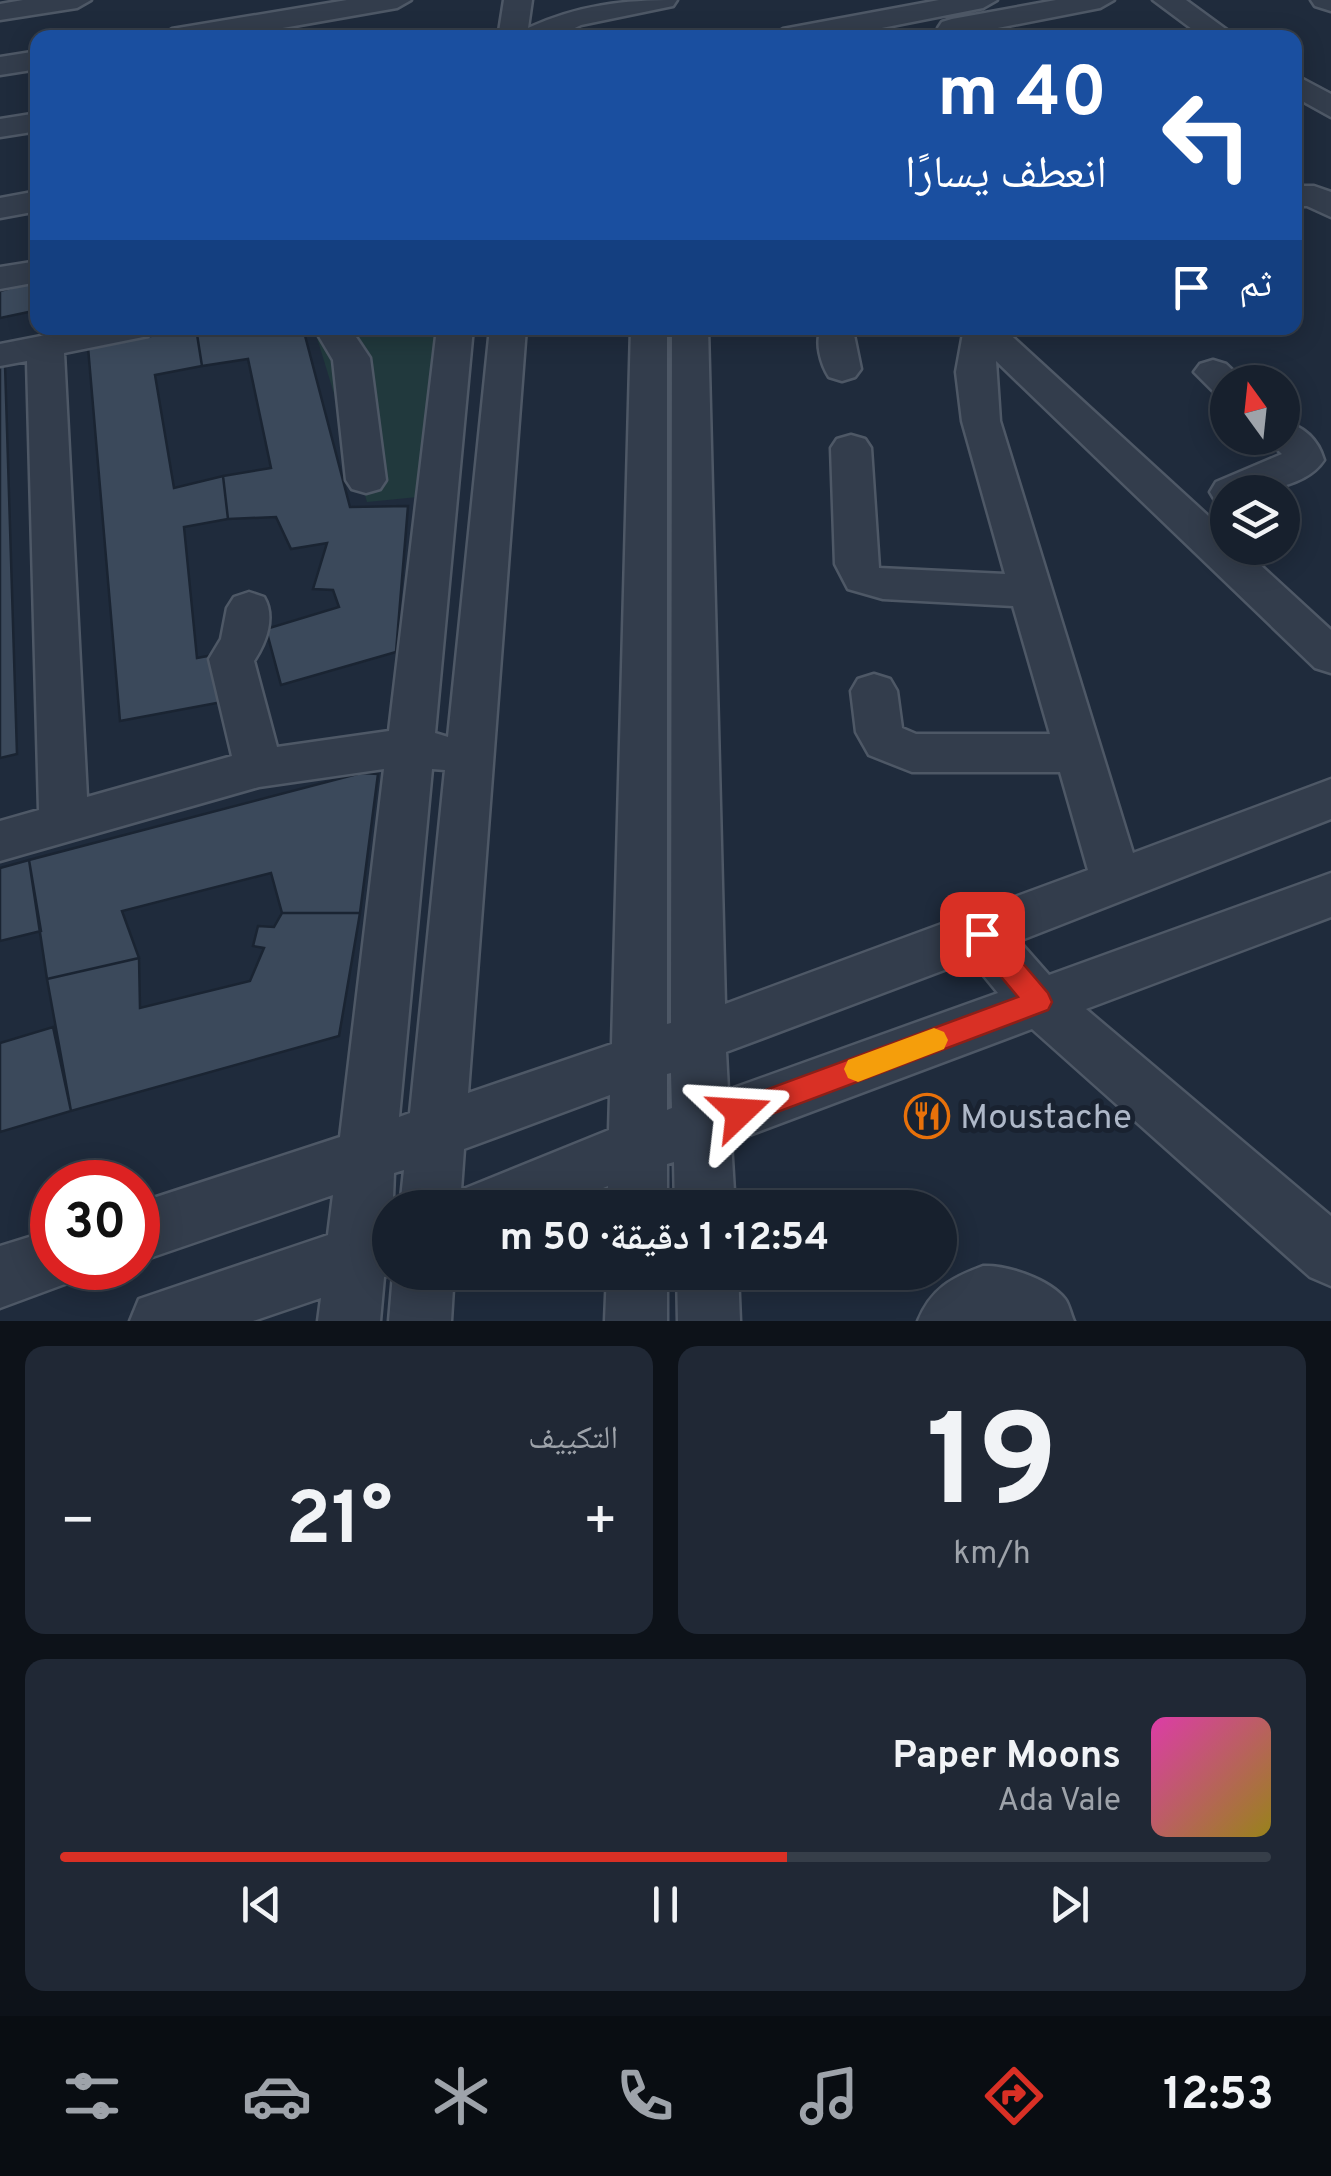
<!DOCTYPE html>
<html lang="ar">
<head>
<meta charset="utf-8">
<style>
  :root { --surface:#17202d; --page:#202835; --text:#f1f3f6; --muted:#9ea3aa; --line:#363e49; --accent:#d93025 }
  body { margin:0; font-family:Overpass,"Noto Naskh Arabic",sans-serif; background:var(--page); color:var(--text); direction:rtl; height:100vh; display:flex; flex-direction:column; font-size:38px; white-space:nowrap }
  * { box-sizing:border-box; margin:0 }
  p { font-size:32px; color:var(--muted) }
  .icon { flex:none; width:55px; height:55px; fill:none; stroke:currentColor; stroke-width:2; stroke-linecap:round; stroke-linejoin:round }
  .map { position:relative; height:1321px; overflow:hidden; direction:ltr }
  .drawer { display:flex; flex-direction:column; gap:25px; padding:25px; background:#0d1219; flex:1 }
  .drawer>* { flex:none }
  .hud { position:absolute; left:30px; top:30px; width:1272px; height:305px; border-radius:20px; box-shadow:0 5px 25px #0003,0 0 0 2px var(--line); direction:rtl; background:#1a4fa0; color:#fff; overflow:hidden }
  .needle { width:65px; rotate:345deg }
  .buttons { position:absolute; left:1210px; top:365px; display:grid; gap:20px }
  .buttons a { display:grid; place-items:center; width:90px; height:90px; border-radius:50%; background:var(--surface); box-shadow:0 5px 25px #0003,0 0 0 2px var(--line); font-size:50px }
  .speed { position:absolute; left:30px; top:1160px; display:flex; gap:20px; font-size:50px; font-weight:700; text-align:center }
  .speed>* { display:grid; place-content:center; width:130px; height:130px; border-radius:50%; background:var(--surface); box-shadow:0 5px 25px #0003,0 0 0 2px var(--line); line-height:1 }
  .speed .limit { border:15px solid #d22; background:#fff; color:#111 }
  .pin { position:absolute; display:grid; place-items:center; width:85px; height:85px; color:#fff; margin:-42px; border-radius:20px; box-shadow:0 5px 15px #0006 }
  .me { position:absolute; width:110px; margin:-55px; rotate:70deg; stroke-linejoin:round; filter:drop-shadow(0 0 8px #0008) }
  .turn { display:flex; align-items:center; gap:35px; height:210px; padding:0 30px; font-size:45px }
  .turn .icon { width:130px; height:130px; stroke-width:2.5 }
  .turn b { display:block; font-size:70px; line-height:85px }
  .then { display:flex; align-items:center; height:95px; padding:0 30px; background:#0003; gap:20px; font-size:38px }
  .big { font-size:75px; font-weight:700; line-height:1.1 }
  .drawer .tile { flex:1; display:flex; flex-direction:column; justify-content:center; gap:15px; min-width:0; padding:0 35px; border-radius:20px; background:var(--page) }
  .drawer .dial { align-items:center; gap:0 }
  .dial b { font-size:130px; line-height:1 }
  .song { display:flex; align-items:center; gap:30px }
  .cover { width:120px; height:120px; border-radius:15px; background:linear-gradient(135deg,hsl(320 70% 55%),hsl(50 70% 35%)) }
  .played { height:10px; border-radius:5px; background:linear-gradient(90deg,var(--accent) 60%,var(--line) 60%) }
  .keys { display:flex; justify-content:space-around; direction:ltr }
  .heat { display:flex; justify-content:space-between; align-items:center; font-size:55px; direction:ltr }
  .drawer .tiles { flex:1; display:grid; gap:25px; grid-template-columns:1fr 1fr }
  .tile:last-child { grid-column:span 2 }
  .trip { position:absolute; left:372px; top:1190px; width:585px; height:100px; border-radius:50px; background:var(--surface); box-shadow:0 5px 25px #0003,0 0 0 2px var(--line); font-weight:700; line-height:100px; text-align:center; direction:rtl }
  .dock { display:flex; height:160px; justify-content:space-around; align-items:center; background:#090d12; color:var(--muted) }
  .dock .icon { width:70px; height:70px }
  .dock .selected { color:var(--accent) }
  .dock b { font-size:45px; color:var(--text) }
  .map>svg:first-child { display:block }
  .green { fill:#21393d }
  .building { fill:#3b495b; stroke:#1a2432; stroke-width:2.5 }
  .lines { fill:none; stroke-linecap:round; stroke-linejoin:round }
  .minor-casing { stroke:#4e5866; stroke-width:5 }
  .minor { fill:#333d4c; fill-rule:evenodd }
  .route { fill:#d93025; stroke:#8d1f18; stroke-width:2.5 }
  .slow { fill:#f59e0b }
  .labels { text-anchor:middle; stroke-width:10; stroke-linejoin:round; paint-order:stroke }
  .near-poi-label { font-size:35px; fill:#aeb8c8; stroke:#192230; text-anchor:start }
</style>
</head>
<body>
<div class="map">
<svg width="1331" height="1321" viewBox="0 0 1331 1321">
  <rect width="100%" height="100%" fill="#1f2b3c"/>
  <path class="green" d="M314,328H449L428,496L367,502Z"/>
  <path class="building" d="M38,280V310L0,318V291Z
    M196,328L202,366L155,375L174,488L223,476L228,519L184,527L197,658L213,655L222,702L120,721L88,347Z
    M196,328H303L350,507L408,506L396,652L281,685L266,629L339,607L333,590L313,589L327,543L291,549L276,517L228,519L223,476L271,468L248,359L202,366Z
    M5,364L17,754L0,758V365Z
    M361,773L378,774L360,913H282L271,873L122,911L139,958L47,979L29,860Z
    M29,860L41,931L0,941V868Z
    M282,913H360L339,1036L71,1111L47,979L139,958L140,1008L250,981L264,948L253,946L258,926L274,927Z
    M53,1027L71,1111L0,1132V1043Z"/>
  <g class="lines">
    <defs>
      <path id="minor" d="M23,0H91L77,8L0,20V4Z
        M347,0H411L397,8L226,38H158L172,29Z
        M504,0H532L528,28C578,5 623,0 677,0L673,6L581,25L554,38H498Z
        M939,0H997L983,8L831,38H769L783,29Z
        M1056,0H1114L1100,8L952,37L942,34L938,28L942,22L952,19Z
        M1153,0H1186L1238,38H1204Z
        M1311,0H1331V11L1315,6Z
        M38,51V69L0,75V57Z
        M1295,75L1331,94V117L1295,97Z
        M38,113V131L0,137V119Z
        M1295,186H1314L1331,192V217L1307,206H1295Z
        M38,191V211L0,218V198Z
        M38,261V282L0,289V267Z
        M82,328H153L148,336L64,353L87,797L232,756L209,659L221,639L227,608L234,597L249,592L264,597C276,617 266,643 254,661L277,747L389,731L437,328H473L435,733L448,737L490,328H526L468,1093L612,1044L631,328H667V1024L671,1023L672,328H708L725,1004L1088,870L1060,772H912L869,755L856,732L851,691L858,679L874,674L890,679L897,691L902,728L916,734H1050L1013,606L883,599L848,589L835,564L831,448L837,439L851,435L865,439L871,448L879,568L1005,574L962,421L956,372L964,328H1003L1228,534V548H1242L1331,630V673L1315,668L996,361L1000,421L1133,853L1331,779V819L1019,941L1049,975L1331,873V917L1086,1009L1331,1216V1286L1310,1277L1032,1029L731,1142L735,1208H675L674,1162L667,1164V1208H607L608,1186L555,1208H400L404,1170L394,1173L390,1272H454L451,1321H389L393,1274L384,1277L380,1321H318L321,1298L253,1321H130L139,1299L328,1235L333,1195L138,1262V1203L340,1137L384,769L259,787L0,861V821L39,810L27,361L0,366V344ZM432,769L445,770L410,1113L399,1117ZM971,960L998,993L728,1090L726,1052ZM671,1073L672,1108L667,1110V1074ZM610,1095L609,1130L461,1190L464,1149Z
        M314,328H350L370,358L386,480L380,489L366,493L352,489L346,480L333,360Z
        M822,328H858L854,335L861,369L855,377L842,381L829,377C821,365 814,341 822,328Z
        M1213,360L1226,364L1245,382H1228V397L1215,393L1194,372L1200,364Z
        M1282,421C1303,426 1318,439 1324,460C1306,488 1258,492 1228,492V505L1216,502L1210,492L1216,482L1282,454L1265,438H1282Z
        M52,1230V1268H79L73,1281L0,1308V1246Z
        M983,1266C1007,1265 1049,1279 1065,1299C1069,1304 1071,1315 1074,1321H918C931,1289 951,1278 983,1266Z
        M607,1272H667V1321H605Z
        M677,1272H738L740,1321H678Z"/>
    </defs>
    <use href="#minor" class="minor-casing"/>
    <use href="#minor" class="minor"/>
  </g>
  <path class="route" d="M982,923L991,926L1048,993L1052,1002L1048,1010L740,1126L730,1122L725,1112L730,1103L1018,997L972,942L968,934L972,926Z"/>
  <path class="slow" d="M934,1028L944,1032L948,1040L944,1049L858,1082L848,1078L844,1069L848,1060Z"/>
  <defs>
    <symbol id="restaurant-ring" viewBox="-11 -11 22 22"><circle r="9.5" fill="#192230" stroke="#e8710a" stroke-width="1.5"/><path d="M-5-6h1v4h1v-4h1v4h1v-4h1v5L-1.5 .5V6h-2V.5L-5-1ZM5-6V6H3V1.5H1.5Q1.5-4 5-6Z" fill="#e8710a"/></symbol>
  </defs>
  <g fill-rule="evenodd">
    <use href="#restaurant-ring" x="902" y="1091" width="50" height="50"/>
  </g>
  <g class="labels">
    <g class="near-poi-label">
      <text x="960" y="1128">Moustache</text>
    </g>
  </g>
</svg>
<div class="buttons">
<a><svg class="needle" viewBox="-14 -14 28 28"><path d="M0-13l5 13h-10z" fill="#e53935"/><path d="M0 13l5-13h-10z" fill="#9ea3aa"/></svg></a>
<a><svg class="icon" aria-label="layers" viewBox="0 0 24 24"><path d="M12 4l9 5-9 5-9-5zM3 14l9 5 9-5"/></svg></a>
</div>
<div class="speed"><div class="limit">30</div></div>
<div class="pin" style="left:982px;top:934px;background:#d93025"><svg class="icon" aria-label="arrive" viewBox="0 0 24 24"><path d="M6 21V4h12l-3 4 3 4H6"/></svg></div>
<svg class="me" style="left:740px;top:1112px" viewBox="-20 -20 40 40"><path d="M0-17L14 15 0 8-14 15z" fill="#d93025" stroke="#fff" stroke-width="4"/></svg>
<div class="trip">12:54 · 1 دقيقة · 50 m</div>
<div class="hud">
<div class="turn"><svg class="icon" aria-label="left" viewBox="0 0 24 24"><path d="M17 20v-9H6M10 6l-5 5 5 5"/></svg><div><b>40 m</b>انعطف يسارًا</div></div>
<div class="then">ثم<svg class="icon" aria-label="arrive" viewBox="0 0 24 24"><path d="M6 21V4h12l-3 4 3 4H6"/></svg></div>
</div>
</div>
<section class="drawer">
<div class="tiles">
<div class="tile dial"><b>19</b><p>km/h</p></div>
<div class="tile"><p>التكييف</p>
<div class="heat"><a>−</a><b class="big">21°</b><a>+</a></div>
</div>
<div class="tile">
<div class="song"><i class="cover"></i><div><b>Paper Moons</b><p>Ada Vale</p></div></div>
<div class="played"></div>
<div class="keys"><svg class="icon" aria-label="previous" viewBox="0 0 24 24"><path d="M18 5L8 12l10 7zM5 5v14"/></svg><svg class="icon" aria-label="pause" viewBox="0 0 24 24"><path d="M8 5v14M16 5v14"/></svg><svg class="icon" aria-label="next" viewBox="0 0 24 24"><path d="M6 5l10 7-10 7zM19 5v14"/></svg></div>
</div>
</div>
</section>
<nav class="dock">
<b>12:53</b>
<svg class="icon selected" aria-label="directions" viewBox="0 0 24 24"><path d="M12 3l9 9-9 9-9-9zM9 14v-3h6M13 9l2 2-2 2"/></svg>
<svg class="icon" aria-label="music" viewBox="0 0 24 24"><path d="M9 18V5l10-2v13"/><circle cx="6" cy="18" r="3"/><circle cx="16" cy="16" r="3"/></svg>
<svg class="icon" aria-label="phone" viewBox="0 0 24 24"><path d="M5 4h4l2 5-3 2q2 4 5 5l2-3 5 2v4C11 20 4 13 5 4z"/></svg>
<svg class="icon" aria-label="climate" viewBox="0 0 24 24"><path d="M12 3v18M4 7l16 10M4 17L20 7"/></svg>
<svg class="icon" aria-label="car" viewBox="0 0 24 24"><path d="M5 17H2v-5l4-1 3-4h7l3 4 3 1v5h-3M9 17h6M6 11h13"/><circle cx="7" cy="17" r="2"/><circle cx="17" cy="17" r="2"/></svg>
<svg class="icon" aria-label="filters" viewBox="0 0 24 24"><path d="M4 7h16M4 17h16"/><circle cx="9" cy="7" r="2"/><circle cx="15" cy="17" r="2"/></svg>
</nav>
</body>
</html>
